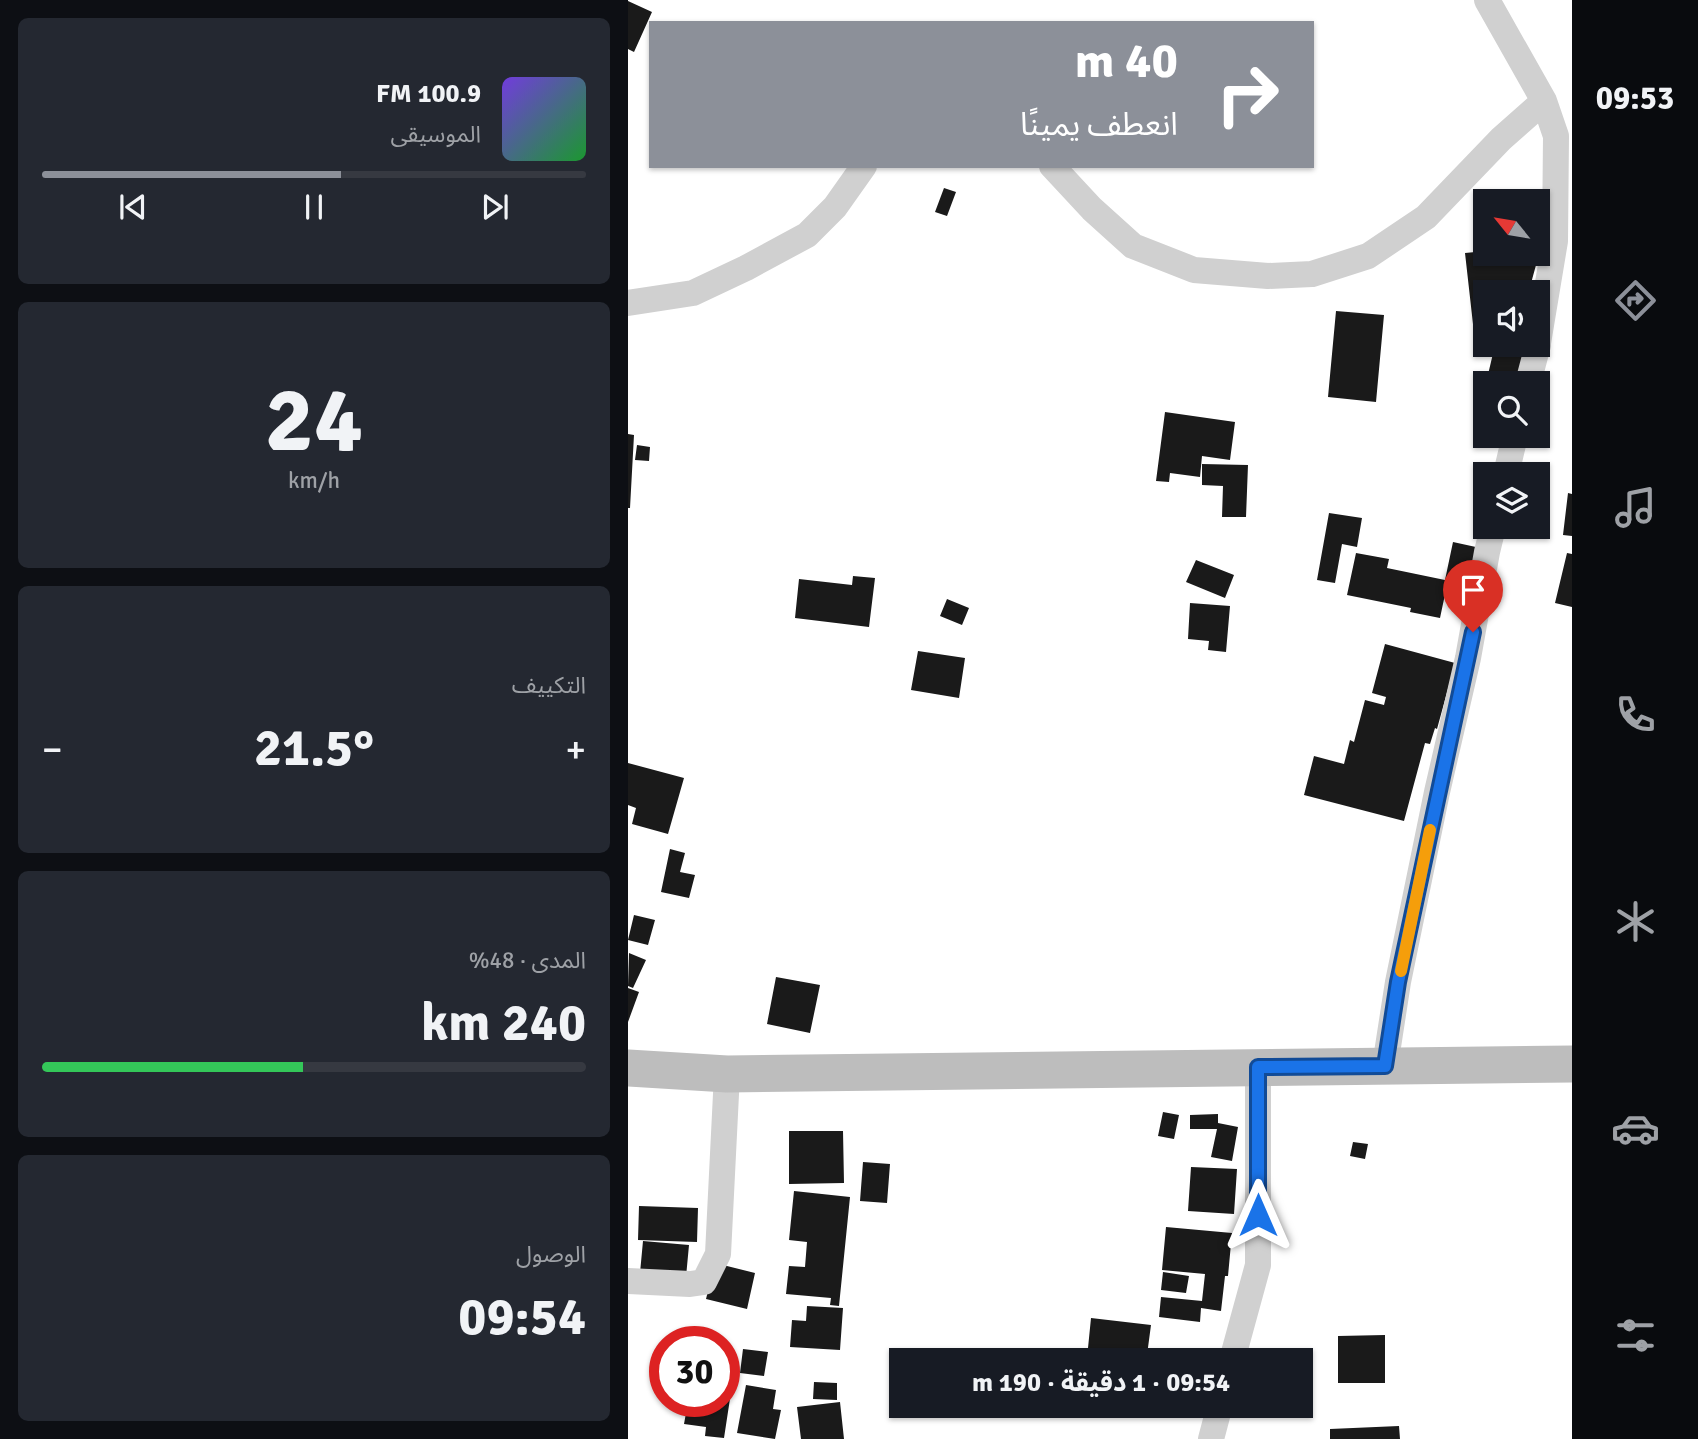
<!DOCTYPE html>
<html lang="ar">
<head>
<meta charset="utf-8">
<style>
  :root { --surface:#171b24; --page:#242831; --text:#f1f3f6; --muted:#9ea1a6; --line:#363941; --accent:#8c9099 }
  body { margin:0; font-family:Signika,"Noto Sans Arabic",sans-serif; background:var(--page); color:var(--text); direction:rtl; height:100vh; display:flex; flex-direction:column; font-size:26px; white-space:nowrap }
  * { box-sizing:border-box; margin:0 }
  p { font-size:23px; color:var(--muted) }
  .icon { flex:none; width:38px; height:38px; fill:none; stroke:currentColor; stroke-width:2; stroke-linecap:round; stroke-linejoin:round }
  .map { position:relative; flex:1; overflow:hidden; direction:ltr }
  .panel { display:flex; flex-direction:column; gap:18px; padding:18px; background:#0d0f14; width:628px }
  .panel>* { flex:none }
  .hud { position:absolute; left:21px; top:21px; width:665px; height:147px; border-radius:0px; box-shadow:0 2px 5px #0004; direction:rtl; background:#8c9099; color:#fff; overflow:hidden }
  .needle { width:46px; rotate:300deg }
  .buttons { position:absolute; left:845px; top:189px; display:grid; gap:14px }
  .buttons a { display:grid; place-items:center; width:77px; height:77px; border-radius:0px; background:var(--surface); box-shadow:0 2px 5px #0004; font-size:35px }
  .speed { position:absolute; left:21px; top:1326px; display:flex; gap:14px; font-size:35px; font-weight:700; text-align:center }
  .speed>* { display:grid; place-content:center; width:91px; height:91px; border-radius:50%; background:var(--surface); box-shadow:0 2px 5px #0004; line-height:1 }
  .speed .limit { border:10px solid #d22; background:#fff; color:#111 }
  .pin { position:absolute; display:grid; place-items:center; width:60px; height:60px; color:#fff; margin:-72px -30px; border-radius:50% 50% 50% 0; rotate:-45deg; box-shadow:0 0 7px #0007 }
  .pin .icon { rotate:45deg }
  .me { position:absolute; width:77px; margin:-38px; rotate:0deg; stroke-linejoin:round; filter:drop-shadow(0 0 5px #0008) }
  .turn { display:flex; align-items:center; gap:24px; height:147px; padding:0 21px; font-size:32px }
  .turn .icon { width:91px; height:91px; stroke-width:2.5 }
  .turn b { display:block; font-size:49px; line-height:60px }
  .big { font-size:52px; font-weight:700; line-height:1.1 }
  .panel .widget { flex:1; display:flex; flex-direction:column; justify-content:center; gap:10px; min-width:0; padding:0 24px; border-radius:10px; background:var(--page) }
  .panel .dial { align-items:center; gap:0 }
  .dial b { font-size:91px; line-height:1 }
  .song { display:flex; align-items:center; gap:21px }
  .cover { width:84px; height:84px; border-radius:10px; background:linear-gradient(135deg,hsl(260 70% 55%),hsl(130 70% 35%)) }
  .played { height:7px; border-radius:4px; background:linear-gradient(90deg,var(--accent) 55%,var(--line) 55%) }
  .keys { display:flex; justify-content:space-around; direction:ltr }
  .heat { display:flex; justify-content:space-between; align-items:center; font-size:38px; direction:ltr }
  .charge { height:10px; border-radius:5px; background:linear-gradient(90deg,#34c759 48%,var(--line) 0) }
  .trip { position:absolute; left:261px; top:1348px; width:424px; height:70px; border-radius:0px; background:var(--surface); box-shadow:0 2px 5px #0004; font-weight:700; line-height:70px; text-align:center; direction:rtl }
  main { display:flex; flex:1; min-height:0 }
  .dock { display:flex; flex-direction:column; width:126px; justify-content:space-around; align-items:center; background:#090b0e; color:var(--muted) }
  .dock .icon { width:49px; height:49px }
  .dock .on { color:var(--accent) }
  .dock b { font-size:32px; color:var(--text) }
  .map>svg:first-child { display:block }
  .building { fill:#1a1a1a }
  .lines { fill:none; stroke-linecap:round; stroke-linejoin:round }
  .minor { stroke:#d0d0d0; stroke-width:26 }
  .secondary { stroke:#bdbdbd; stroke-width:37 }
  .route-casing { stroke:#114b97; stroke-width:18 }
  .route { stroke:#1a73e8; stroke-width:12 }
  .slow { stroke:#f59e0b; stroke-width:12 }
</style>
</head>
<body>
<main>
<nav class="dock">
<b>09:53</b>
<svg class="icon on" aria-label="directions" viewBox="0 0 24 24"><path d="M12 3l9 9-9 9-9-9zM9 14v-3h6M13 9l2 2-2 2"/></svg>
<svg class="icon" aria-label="music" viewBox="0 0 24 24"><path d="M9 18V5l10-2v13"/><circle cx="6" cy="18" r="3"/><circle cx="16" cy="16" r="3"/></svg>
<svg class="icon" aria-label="phone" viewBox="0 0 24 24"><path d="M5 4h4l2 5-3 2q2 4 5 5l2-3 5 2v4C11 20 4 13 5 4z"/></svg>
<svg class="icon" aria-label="climate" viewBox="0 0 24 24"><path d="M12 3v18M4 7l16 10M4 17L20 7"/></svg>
<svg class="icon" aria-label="car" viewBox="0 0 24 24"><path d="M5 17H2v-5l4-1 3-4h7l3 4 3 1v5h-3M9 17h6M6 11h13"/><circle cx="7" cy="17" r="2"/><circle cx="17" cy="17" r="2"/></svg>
<svg class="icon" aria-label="filters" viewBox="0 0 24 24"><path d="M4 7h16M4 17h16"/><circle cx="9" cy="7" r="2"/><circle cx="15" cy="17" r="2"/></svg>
</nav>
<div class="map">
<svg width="944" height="1439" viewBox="0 0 944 1439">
  <rect width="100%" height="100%" fill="#fff"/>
  <path class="building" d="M0,1L24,12L6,52L0,49Z
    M316,188L328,192L319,216L307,212Z
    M911,193L912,201H863L862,197Z
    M858,251V254H900L901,263L908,265L902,287L909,289L910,292H858V336L846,333L837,253Z
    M708,311L756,315L748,402L700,397Z
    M867,345H908L898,383H858Z
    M537,412L607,422L602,460L574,456L572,477L542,473L541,482L528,481Z
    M0,434L6,435L2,508H0Z
    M9,445L22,447L21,461L7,460Z
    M574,464L620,465L618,517H594L595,486L574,485Z
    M940,493L944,494V536L935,535Z
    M701,513L734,518L729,547L714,544L707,583L689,580Z
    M825,542L857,549L849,592L819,585L812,618L782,612L783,608L719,595L728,553L761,559L759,568L817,580Z
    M939,553L944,554V607L927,603Z
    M568,560L606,575L597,598L558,582Z
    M225,576L247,578L241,627L167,618L171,579L224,585Z
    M319,599L341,608L334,625L312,616Z
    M562,603L602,606L598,652L580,650L581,641L560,639Z
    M757,644L827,663L809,729L807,728L802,744L797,743L776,821L676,795L686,756L716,764L722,740L726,742L737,700L756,705L758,697L744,693Z
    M290,651L337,658L331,698L283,690Z
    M0,763L56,778L40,834L4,824L8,808L0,805Z
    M42,849L57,853L52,872L67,875L61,898L33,892Z
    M6,915L27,920L20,945L0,940Z
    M1,953L18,960L5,988L0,986Z
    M148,977L192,985L182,1033L139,1024Z
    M0,988L11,992L0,1022Z
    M535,1112L551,1115L546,1139L530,1136Z
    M590,1114V1123L610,1127L604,1161L583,1157L589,1129H562V1115Z
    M161,1131H215L216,1183L161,1184Z
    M725,1142L740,1144L737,1159L722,1156Z
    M235,1162L262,1164L259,1203L232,1201Z
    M563,1167L609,1169L606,1214L560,1211Z
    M166,1191L222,1197L211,1306L202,1305L203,1298L158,1294L161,1266L177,1267L179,1242L161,1240Z
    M11,1206L70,1208L69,1242L10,1240Z
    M538,1227L604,1233L600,1276H597L593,1311L573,1308L572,1322L531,1317L533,1297L574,1301L577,1274L534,1270Z
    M15,1241L61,1245L58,1277L12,1273Z
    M87,1263L127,1273L119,1309L78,1299Z
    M535,1272L561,1276L558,1293L533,1290Z
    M179,1306L215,1308L212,1350L162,1347L164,1320L178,1321Z
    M463,1318L523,1325L519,1355L460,1348Z
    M757,1335V1383H710V1336Z
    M115,1349L140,1352L136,1376L112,1373Z
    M96,1378L105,1379L96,1438L77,1436L78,1427L56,1424L60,1402H96Z
    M186,1382L209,1383V1400L185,1399Z
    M118,1385L148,1390L145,1409L153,1410L147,1439L109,1433Z
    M212,1402L216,1439H173L169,1407Z
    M771,1426L772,1439H702V1429Z"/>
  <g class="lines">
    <path class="minor" d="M859,0L916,101L928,136L927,241L910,343
      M424,166L464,209L505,246L566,270L640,276L684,274L740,256L798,217L873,139L916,101
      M0,303L65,293L118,268L179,235L207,207L236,166
      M900,383L910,345
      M878,474L887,436
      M757,1066L770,982L809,792L840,658L859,552L865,527
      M0,1281L62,1284L76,1282L90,1254L99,1074
      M604,1360L630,1265V1067
      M583,1439L592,1405"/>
    <path class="secondary" d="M0,1068L99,1074L944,1064"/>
  </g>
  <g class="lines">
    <defs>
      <path id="route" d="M630,1215V1067L757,1066L770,982L845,632"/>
    </defs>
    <use href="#route" class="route-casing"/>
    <use href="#route" class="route"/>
    <path class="slow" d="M773,971L802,830"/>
  </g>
</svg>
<div class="buttons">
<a><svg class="needle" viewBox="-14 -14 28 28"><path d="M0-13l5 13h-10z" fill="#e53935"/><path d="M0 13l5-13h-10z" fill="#9ea1a6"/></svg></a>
<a><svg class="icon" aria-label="sound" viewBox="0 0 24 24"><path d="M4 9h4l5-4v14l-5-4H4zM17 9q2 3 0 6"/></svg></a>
<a><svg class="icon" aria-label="search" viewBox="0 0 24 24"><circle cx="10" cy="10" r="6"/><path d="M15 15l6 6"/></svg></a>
<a><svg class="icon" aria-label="layers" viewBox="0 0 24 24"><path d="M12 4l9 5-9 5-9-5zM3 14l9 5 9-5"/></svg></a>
</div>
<div class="speed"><div class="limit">30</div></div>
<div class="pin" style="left:845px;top:632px;background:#d93025"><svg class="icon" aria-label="arrive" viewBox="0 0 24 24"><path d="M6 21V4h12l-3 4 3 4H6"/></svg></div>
<svg class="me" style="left:630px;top:1215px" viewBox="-20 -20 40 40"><path d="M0-17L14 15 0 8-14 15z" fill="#1a73e8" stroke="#fff" stroke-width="4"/></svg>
<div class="trip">09:54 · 1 دقيقة · 190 m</div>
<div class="hud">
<div class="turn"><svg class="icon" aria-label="right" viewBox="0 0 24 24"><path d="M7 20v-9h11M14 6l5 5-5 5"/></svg><div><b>40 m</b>انعطف يمينًا</div></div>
</div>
</div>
<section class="panel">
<div class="widget">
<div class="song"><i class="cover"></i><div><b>100.9 FM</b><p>الموسيقى</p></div></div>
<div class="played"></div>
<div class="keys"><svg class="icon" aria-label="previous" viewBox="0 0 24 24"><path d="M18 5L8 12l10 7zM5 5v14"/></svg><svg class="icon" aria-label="pause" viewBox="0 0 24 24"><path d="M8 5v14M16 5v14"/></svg><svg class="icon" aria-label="next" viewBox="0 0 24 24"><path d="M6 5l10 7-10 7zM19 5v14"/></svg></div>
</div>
<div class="widget dial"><b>24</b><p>km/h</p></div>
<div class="widget"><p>التكييف</p>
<div class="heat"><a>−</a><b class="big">21.5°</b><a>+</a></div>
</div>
<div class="widget"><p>المدى · 48%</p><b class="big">240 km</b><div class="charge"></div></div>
<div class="widget"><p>الوصول</p><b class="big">09:54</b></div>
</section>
</main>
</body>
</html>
